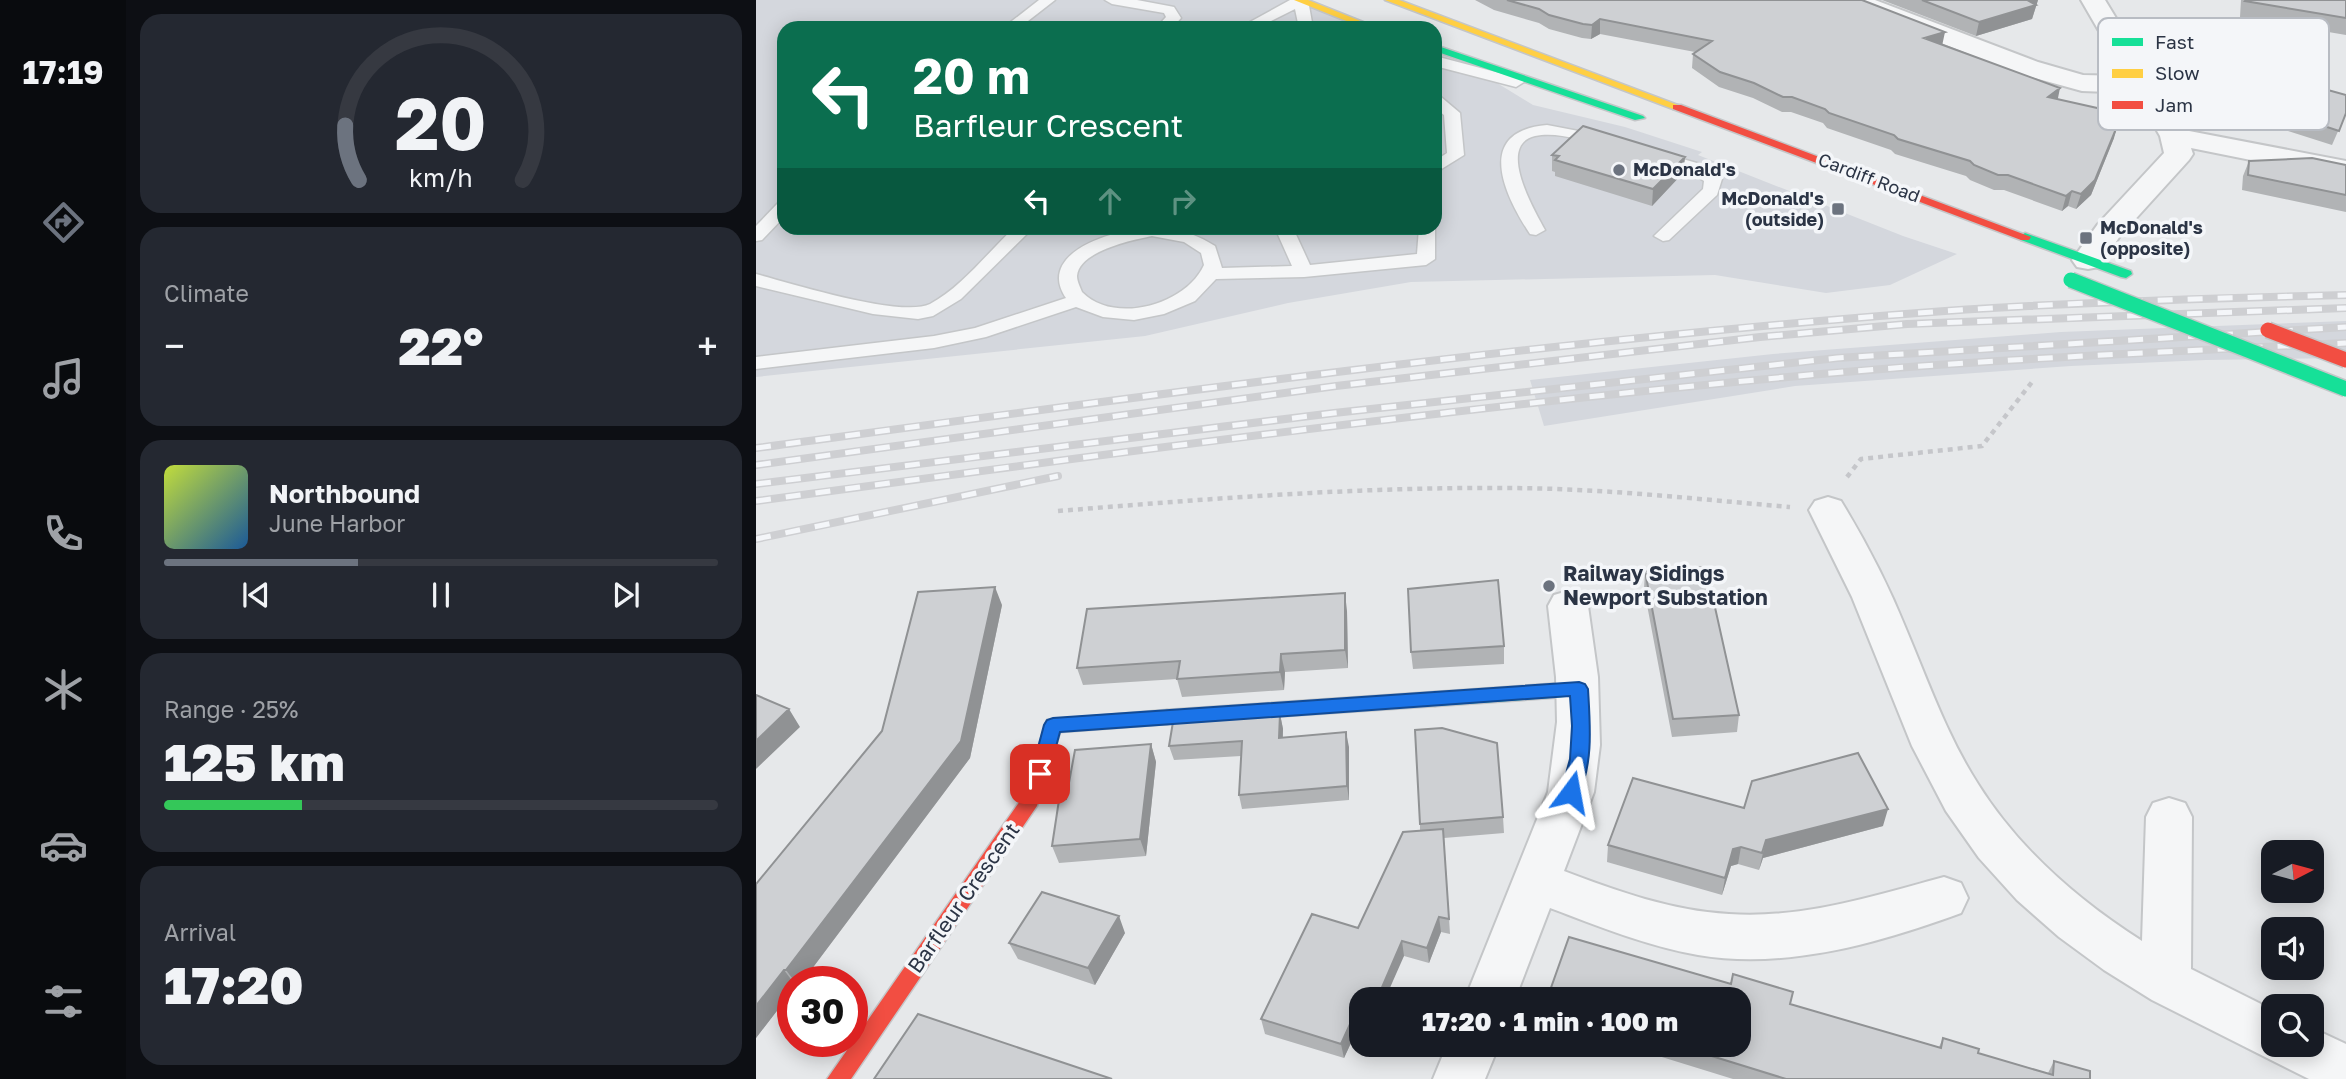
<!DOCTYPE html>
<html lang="en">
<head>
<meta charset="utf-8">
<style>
  :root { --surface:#171b24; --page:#242831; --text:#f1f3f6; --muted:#9ea1a6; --line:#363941; --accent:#6c737f }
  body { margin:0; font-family:"Golos Text",sans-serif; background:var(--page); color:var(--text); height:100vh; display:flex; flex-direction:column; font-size:26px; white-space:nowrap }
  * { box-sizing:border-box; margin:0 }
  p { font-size:23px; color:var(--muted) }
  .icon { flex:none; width:38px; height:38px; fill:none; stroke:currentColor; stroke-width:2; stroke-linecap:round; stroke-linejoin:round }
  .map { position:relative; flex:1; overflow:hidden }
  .drawer { display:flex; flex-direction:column; gap:14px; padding:14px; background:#0d0f14; width:630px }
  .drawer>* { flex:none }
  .hud { position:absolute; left:21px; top:21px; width:665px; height:214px; border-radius:21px; box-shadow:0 4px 18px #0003; background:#0b6e4f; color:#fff; overflow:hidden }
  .needle { width:46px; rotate:84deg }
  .fabs { position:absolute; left:1505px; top:840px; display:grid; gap:14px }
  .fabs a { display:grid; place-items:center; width:63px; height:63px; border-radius:14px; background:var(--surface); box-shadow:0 4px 18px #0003; font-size:35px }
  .speed { position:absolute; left:21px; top:966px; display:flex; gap:14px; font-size:35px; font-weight:700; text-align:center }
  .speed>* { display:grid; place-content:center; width:91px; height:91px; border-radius:50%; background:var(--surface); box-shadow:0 4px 18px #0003; line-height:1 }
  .speed .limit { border:10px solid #d22; background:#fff; color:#111 }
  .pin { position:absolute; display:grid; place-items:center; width:60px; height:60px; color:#fff; margin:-30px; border-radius:14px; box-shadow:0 4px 10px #0006 }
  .me { position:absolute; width:77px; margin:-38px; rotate:13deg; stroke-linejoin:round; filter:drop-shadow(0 0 5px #0008) }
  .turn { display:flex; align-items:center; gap:24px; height:147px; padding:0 21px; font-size:32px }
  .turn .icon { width:91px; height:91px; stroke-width:2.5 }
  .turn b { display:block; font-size:49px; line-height:60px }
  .lanes { display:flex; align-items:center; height:66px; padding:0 21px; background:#0003; justify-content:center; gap:35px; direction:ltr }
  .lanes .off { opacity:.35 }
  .big { font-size:52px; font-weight:800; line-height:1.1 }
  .drawer .widget { flex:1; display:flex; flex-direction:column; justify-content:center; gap:10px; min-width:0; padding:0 24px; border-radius:21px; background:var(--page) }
  .drawer .dial { align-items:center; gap:0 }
  .dial svg { height:182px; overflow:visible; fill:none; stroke:var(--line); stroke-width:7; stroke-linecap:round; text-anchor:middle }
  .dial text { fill:var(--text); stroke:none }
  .song { display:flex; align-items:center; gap:21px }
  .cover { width:84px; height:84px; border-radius:10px; background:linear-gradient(135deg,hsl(70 70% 55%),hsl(210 70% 35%)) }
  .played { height:7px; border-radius:4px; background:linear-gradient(90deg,var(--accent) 35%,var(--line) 35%) }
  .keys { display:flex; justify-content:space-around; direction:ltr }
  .heat { display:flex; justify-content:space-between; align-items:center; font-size:38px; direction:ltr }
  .charge { height:10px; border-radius:5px; background:linear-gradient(90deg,#34c759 25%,var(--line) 0) }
  .trip { position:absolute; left:593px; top:987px; width:402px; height:70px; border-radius:21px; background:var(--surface); box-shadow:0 4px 18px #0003; font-weight:800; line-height:70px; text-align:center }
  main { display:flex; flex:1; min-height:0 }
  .menu { display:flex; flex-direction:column; width:126px; justify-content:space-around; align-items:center; background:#090b0e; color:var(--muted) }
  .menu .icon { width:49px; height:49px }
  .menu .selected { color:var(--accent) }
  .menu b { font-size:32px; color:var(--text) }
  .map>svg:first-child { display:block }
  .built { fill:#d4d7dd }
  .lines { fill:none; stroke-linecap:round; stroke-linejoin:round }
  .lane-casing { stroke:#c4c6c8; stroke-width:3 }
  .street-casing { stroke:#c4c6c8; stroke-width:4 }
  .fast-casing { stroke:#c4c6c8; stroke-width:3 }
  .slow-casing { stroke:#c4c6c8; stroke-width:3 }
  .jam-casing { stroke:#c4c6c8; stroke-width:3 }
  .path { stroke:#c5c6ca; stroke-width:4.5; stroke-dasharray:5 5; stroke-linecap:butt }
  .lane { fill:#f5f6f7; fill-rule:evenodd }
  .street { fill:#f5f6f7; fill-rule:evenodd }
  .fast { fill:#16e098; fill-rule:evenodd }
  .slow { fill:#ffcf43; fill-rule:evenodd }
  .jam { fill:#f24e42; fill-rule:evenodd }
  .rail-casing { stroke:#cecfd2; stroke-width:8 }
  .rail { stroke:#f4f6f9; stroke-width:5; stroke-dasharray:15; stroke-linecap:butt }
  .fast-bridge-casing { stroke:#c4c6c8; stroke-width:18; stroke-linecap:butt }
  .jam-bridge-casing { stroke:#c4c6c8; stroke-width:18; stroke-linecap:butt }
  .fast-bridge { stroke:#16e098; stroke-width:15 }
  .jam-bridge { stroke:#f24e42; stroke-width:15 }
  .wall { fill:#b1b3b5 }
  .shaded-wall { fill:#909294 }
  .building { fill:#ced0d3; stroke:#909294; stroke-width:2 }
  .route { fill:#1a73e8; stroke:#114b97; stroke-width:2 }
  .poi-dot { fill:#6c737f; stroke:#f4f6f9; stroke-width:2.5 }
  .labels { text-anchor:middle; stroke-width:7; stroke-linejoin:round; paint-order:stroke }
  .far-poi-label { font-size:18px; font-weight:bold; fill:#2b3445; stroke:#f4f6f9; text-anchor:start }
  .far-street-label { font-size:18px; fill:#2b3445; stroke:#f4f6f9 }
  .poi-label { font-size:21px; font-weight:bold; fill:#2b3445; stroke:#f4f6f9; text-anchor:start }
  .street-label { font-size:21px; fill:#2b3445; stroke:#f4f6f9 }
  .key { fill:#f4f6f9; stroke:#b8bcc3; stroke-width:2 }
  .key-label { font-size:19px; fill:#2b3445 }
</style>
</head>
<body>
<main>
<nav class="menu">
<b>17:19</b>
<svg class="icon selected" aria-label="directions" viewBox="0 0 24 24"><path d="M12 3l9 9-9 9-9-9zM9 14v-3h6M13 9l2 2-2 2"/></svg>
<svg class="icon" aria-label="music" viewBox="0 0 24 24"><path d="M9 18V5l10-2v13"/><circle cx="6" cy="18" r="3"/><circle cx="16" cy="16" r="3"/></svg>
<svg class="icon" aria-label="phone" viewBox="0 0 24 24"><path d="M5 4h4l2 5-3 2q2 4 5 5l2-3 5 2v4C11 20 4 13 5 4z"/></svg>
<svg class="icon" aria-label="climate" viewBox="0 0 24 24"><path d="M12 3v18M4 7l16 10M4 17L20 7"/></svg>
<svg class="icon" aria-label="car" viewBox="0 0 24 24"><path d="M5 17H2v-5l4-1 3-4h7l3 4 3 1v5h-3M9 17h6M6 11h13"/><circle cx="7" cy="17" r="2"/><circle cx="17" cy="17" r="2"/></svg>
<svg class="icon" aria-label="filters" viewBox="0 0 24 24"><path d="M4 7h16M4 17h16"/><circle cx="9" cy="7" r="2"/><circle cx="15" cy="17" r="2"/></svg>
</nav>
<section class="drawer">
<div class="widget dial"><svg viewBox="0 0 100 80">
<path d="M14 69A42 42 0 1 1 86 69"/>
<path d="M14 69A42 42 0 0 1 8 45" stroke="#6c737f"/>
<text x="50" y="56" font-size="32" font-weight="700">20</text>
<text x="50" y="72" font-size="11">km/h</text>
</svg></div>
<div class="widget"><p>Climate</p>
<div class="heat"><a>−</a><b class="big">22°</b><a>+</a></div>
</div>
<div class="widget">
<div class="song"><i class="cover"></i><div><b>Northbound</b><p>June Harbor</p></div></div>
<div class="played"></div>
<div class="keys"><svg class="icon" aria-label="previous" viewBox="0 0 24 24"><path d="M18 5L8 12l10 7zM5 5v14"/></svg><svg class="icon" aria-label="pause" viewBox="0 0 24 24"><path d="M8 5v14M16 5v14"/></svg><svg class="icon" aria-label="next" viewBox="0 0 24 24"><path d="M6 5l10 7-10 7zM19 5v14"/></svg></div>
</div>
<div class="widget"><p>Range · 25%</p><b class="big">125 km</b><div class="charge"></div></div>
<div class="widget"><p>Arrival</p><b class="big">17:20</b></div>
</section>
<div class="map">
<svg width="1590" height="1079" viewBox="0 0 1590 1079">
  <rect width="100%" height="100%" fill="#e6e8ea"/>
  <path class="built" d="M0,0H540L617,28H28V228H679V48L692,53L777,105L869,127L946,152L942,155L1147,236L1201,254L1134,285L1070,293L959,275L655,282L532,303L389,336L0,377Z
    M1590,321V358L1450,360L1315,366L1039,386L788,426L774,380L1017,354L1305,332Z"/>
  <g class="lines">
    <defs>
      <path id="lane" d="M283,0H299L263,28H247Z
        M349,0H381L413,6L418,7L425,18L416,28H400L410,17L408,13L356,4Z
        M534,0H552L557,28H543L539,9L501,28H483Z
        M679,56L766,79L768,82L760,87L679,66Z
        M679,95L685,97L704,113L708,155L679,173V161L691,153L688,115L679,108Z
        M791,125L854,137L856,141L848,146C827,141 801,131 779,136C740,145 778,210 789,230L780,235L774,234C747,193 719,131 791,125Z
        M898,151L948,165L966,179L961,195L913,240L907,241L898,236L947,189L948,181L936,173L892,160L890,156L892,152Z
        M28,202V217L6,240L0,241V226L22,203Z
        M679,225V259L670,265L548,277L460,279L439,301L408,314L378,320L347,317L320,307L230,337L178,348L0,369V357L178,336L219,328L310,298C276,248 375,224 408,228C428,230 443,236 459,246L466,268L536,266L519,228H537L554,265L661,254L663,228H679ZM396,236L428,242L445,253L448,265C430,305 358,325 326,292C324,287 321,281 321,276C323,251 376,240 396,236Z
        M258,228H277L205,299L177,316L162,319L117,314L0,286V274C34,283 145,318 174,304C206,287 232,252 258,228Z"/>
      <path id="street" d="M1085,0H1119L1282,62L1327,75L1369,76L1325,0H1349L1428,130L1590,161V179L1435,148L1437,154L1433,160L1364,236L1343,267L1332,269L1321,267L1316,260L1342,224L1408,153L1404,136L1379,93L1326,91L1264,74L1088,5Z
        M1072,497L1085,501C1110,542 1132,584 1150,629C1172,681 1191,736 1222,784C1262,848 1323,901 1386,941L1390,817L1397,803L1413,798L1429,803L1436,817L1435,969L1517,1010V1045H1556V1028L1590,1044V1079H1553L1396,1000L1348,970L1303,937L1261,900L1223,858L1190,811L1156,746L1096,597L1053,510L1059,501Z
        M812,591L826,595L832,606L842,677L844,745L838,792L808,871C861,891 916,911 973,914C1047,919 1118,896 1188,877L1205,883L1212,898L1205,913C1123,943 1030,970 942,955C891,946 842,926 794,908L759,999H709L792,792L801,722L800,677L792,606L798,595Z
        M691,1045H743L729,1079H677Z"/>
      <path id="fast" d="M679,45L887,116L889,118L879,120L679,51Z
        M1269,233L1375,271L1376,274L1370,278L1365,277L1265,240L1263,237Z
        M823,682L829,684L832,689L829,694L823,696L679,706L673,704L670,699L673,694L679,692Z"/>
      <path id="slow" d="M538,0H552L622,28H608Z
        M629,0H643L927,107L917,109Z
        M679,692L685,694L688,699L685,704L679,706L411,724L405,722L402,717L405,712L411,710Z"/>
      <path id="jam" d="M917,105H925L1275,237L1273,240H1265L917,109Z
        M411,710L417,712L420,717L417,722L411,724L304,732L281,806L95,1079H71L266,798L291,720Z"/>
    </defs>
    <use href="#lane" class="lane-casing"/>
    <use href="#street" class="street-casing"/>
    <use href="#fast" class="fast-casing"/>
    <use href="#slow" class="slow-casing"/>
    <use href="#jam" class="jam-casing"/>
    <path class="path" d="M1091,477L1105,459L1226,446L1276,382
      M302,511C450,499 599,487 748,488C844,488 939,499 1034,507"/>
    <use href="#lane" class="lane"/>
    <use href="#street" class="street"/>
    <use href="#fast" class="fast"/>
    <use href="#slow" class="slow"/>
    <use href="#jam" class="jam"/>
    <defs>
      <path id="rail" d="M0,448C395,395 791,340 1189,311C1322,302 1456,298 1590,295
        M0,465L580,386L1004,337L1151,324L1590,308
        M0,484L578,413L1081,358L1590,327
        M0,501C350,454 701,407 1053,375C1231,359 1411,352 1590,343
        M0,539L302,476"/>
    </defs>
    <use href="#rail" class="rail-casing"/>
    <use href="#rail" class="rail"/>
    <defs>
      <path id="fast-bridge" d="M1315,280L1590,389"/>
      <path id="jam-bridge" d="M1512,330L1590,360"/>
    </defs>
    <use href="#fast-bridge" class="fast-bridge-casing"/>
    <use href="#jam-bridge" class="jam-bridge-casing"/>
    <use href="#fast-bridge" class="fast-bridge"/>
    <use href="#jam-bridge" class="jam-bridge"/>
  </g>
  <path class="wall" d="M719,0H1106L1186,45L1301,99L1356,122L1358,138L1335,195L1320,209L1312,206L1306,211L1248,190H1238L1214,180L1210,176L1139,154L1135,150L1071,128L1067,123L1035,112H1026L997,98L963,87L936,68L937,54L939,52L844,34L835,39L826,38L793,29L783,23L738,10Z
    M1126,0H1282L1276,19L1220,36Z
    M1485,0H1590V35L1484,17Z
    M1590,113L1576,145L1532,131L1538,116Z
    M796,155L929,157L927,173L896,206L799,176V172L796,171Z
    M1493,161L1590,165V212L1486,190L1487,176Z
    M889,571L983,715L981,732L916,737L888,589Z
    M246,605L214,758L46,982H37V990L0,1038V884Z
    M591,611L592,668L529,672L528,690L426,697L421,679L327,685L321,668Z
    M748,646V664L657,669L655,652Z
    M524,714L527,729V738L593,747V800L486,809L483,795L485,756L418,760L413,746Z
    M395,744L400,762L390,856L303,863L296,846L310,799Z
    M988,808L1127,826L1007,858L1003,870L982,864L975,866L966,895L851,862L852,845Z
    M747,817L748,833L688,838L694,934L685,932L673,963L648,956L606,999V1019L588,1058L509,1034L505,1019L602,928L664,831V824Z
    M369,933L339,985L262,959L253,943Z
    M1034,1004L1183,1047L1187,1038L1222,1053L1292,1073L1298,1061L1334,1079H977L867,1045H984Z"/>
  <path class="shaded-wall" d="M1267,0H1282L1276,19L1220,36L1223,22Z
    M844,19V34L835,39L836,25Z
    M1189,32L1186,46L1168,38Z
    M1304,88L1301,103L1292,97Z
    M1362,124L1358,138L1335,195L1320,209L1325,194Z
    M929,157L927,173L896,206L897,189Z
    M1316,191L1312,206L1306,211L1310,196Z
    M239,587L246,605L214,758L46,982H39L30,970Z
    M589,593L591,611L592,668L589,650Z
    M525,654L529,672L528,690L524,672Z
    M33,709L44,727L0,769V741Z
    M524,714L527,729L526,752L523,738Z
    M590,732L593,747V800L591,786Z
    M395,744L400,762L390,856L384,839Z
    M1132,809L1127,826L1007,858L1003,870L1010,840Z
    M985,847L982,864L975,866L966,895L969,878L977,849Z
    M363,916L369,933L339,985L332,968Z
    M683,917L685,932L673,963L671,948Z
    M646,941L648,956L629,999H621Z
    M28,970L37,982V990L0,1038V1006Z
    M604,1002L606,1019L588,1058L585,1044Z"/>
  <path class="building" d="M751,0H1106L1189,32L1168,38L1304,88L1292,97L1359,112L1354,122L1362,124L1339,180L1325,194L1316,191L1310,196L1252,175H1242L1218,165L1214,161L1142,139L1138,135L1073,113L1069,109L1036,97H1027L998,83L964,72L937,54L956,41L844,19L836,25L827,24L793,15L783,9Z
    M1166,0H1271L1280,5L1223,22Z
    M1490,0H1590V18L1489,1Z
    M1561,87L1590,95V113L1583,131L1538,116Z
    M827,126L929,157L897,189L799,160L803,156L796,155Z
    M1556,158L1590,165V195L1492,175L1493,161Z
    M950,567L983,715L917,719L889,571Z
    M742,580L748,646L655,652L652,589Z
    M239,587L205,741L30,970H28L0,1006V884L126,731L162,592Z
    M589,593V650L525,654L524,672L421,679L424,661L321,668L331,609Z
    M0,695L33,709L0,741Z
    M524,714L523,738L590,732L591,786L483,795L486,741L413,746L417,722Z
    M686,728L741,743L747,817L664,824L659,730Z
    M395,744L384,839L296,846L303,800L310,799L319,750Z
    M1102,753L1132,809L1010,840L1006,853L985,847L977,849L969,878L852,845L877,778L988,808L996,781Z
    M687,829L693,919L683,917L671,948L646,941L621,999H606V1002H604L585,1044L505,1019L556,914L602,928L647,832Z
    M286,892L363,916L332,968L253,943Z
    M813,937L975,984L977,974L1037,992L1034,1004L1185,1048L1187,1038L1223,1049L1222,1053L1297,1075L1298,1061L1334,1071V1079H1030L920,1045H984V999H791Z
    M162,1014L356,1079H118Z"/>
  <path class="route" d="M823,682L829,684L832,689C834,724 838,765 821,798L815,800L808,798L805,792L814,759L816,726L814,696L304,732L291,780L284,782L278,780L275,774L288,725L291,720L297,718Z"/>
  <g class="poi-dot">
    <circle cx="863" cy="170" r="7"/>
    <rect x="1075" y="202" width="14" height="14" rx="3.5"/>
    <rect x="1323" y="231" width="14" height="14" rx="3.5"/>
    <circle cx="793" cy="586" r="7"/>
  </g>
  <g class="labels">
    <g class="far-poi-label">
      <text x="877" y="176">McDonald's</text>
      <text x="1068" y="205" text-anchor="end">McDonald's<tspan x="1068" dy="21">(outside)</tspan></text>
      <text x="1344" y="234">McDonald's<tspan x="1344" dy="21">(opposite)</tspan></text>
    </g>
    <g class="far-street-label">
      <text transform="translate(1113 178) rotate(21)" y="6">Cardiff Road</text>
    </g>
    <g class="poi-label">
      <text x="807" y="581">Railway Sidings<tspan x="807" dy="24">Newport Substation</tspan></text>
    </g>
    <g class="street-label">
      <text transform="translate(208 898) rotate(-55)" y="7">Barfleur Crescent</text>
    </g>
  </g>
  <rect x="1342" y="18" width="231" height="112" rx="10" class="key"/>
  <rect x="1356" y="38" width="31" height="8" fill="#16e098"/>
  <rect x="1356" y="69" width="31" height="9" fill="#ffcf43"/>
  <rect x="1356" y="101" width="31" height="8" fill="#f24e42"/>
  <g class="key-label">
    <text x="1399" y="49">Fast</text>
    <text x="1399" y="80">Slow</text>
    <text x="1399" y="112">Jam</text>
  </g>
</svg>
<div class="fabs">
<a><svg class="needle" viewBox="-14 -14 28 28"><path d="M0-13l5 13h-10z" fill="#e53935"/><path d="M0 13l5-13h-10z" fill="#9ea1a6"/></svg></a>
<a><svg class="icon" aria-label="sound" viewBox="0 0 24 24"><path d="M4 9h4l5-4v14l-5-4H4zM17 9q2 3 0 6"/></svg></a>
<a><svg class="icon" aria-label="search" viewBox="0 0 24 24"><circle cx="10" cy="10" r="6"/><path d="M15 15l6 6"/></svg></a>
</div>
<div class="speed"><div class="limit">30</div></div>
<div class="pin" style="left:284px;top:774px;background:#d93025"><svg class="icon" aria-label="arrive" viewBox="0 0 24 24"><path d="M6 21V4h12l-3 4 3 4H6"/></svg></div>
<svg class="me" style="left:815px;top:792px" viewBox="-20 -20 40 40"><path d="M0-17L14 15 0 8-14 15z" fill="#1a73e8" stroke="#fff" stroke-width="4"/></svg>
<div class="trip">17:20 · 1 min · 100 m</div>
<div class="hud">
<div class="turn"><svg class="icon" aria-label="left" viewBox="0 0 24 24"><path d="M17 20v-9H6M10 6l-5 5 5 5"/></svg><div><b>20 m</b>Barfleur Crescent</div></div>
<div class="lanes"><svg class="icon" aria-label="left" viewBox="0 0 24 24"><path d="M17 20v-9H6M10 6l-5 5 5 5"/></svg><svg class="icon off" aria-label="ahead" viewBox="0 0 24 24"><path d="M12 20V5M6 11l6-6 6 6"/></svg><svg class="icon off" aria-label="right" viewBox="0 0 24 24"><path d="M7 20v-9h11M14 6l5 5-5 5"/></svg></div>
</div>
</div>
</main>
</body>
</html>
